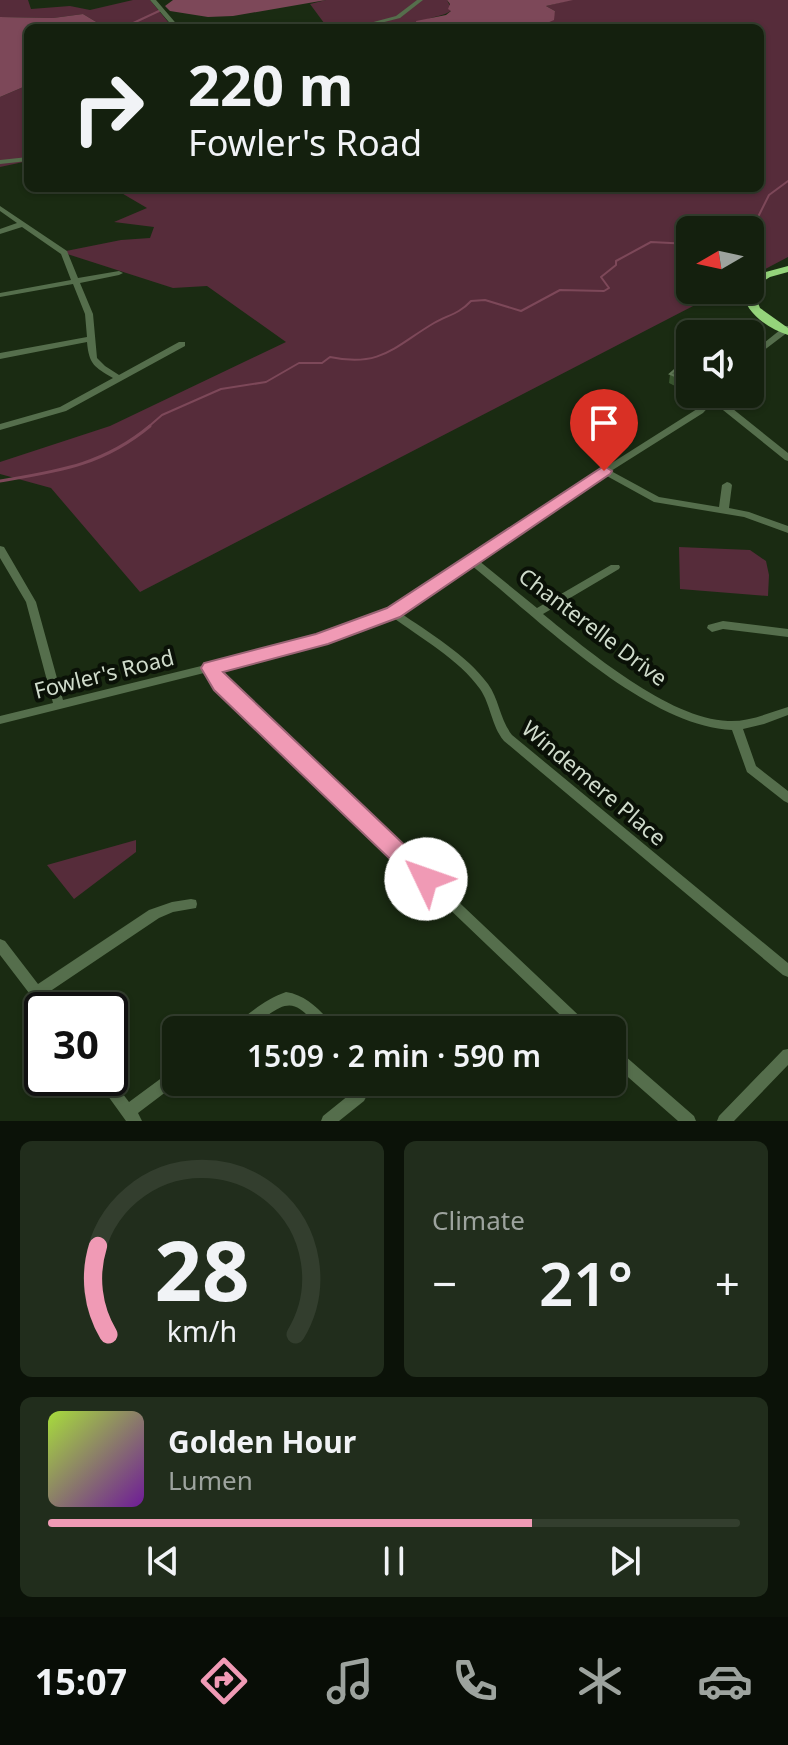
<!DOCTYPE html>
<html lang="en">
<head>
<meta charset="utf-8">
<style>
  :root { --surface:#14200e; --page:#212d1c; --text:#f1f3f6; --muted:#9da39e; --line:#333e2e; --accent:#f09ab5 }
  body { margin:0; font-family:"Noto Sans",sans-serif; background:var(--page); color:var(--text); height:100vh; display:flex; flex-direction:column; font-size:30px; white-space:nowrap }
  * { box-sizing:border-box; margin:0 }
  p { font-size:26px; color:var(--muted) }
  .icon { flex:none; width:44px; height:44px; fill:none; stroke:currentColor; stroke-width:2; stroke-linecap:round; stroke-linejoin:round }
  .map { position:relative; height:1121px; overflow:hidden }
  .panel { display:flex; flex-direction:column; gap:20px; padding:20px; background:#0b1208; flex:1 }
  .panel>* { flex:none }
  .top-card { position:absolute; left:24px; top:24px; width:740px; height:168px; border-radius:12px; box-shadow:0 2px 6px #0004,0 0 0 2px var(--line); background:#14200e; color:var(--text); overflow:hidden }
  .needle { width:52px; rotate:261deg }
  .buttons { position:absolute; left:676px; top:216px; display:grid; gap:16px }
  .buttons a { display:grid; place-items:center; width:88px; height:88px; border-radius:12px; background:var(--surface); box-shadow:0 2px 6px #0004,0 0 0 2px var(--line); font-size:40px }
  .speed { position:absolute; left:24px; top:992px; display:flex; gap:16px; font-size:40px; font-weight:700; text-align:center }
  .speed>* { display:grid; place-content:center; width:104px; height:104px; border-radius:50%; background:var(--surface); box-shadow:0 2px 6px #0004,0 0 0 2px var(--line); line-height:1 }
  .speed .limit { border:4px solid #111; border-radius:12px; background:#fff; color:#111 }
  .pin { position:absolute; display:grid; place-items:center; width:68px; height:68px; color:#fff; margin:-82px -34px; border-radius:50% 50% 50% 0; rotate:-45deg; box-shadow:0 0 8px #0007 }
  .pin .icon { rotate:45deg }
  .me { position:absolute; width:88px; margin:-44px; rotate:312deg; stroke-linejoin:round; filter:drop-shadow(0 0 6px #0008) }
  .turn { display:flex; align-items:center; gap:28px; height:168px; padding:0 32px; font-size:36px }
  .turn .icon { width:104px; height:104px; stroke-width:2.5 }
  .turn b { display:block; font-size:56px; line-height:68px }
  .big { font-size:60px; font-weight:600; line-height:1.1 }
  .panel .widget { flex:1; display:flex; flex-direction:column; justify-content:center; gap:12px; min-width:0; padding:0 28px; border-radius:12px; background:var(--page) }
  .panel .dial { align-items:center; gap:0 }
  .dial svg { height:208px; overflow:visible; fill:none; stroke:var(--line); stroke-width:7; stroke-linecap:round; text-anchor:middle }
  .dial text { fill:var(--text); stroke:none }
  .song { display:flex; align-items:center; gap:24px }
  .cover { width:96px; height:96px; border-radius:12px; background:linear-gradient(135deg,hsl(80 70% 55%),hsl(280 70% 35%)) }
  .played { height:8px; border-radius:4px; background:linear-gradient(90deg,var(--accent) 70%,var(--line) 70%) }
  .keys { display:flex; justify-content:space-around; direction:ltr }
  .heat { display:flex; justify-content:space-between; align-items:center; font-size:44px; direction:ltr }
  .panel .tiles { flex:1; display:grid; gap:20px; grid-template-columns:1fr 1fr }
  .widget:last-child { grid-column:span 2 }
  .trip { position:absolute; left:162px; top:1016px; width:464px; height:80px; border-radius:12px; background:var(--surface); box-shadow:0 2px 6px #0004,0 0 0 2px var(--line); font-weight:600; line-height:80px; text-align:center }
  .tab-bar { display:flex; height:128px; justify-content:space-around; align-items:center; background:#080d06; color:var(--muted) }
  .tab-bar .icon { width:56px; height:56px }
  .tab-bar .current { color:var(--accent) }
  .tab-bar b { font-size:36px; color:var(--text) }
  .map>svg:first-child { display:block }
  .green { fill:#562c3a }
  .water { fill:#7d4859 }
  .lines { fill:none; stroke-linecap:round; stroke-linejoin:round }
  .stream-far1 { stroke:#7d4859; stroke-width:2 }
  .stream { stroke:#7d4859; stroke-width:3 }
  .minor { fill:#556e4c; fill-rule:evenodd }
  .highway { fill:#95d47b; fill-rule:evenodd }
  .wall { fill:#3a562f }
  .shaded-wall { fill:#273f1c }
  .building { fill:#4a6440; stroke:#5f7755; stroke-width:2 }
  .route { fill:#f09ab5; stroke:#9c6476; stroke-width:2 }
  .labels { text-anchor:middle; stroke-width:8; stroke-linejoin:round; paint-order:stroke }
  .street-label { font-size:22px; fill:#cfdbcb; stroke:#0a1107 }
</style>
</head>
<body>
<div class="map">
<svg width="788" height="1121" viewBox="0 0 788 1121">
  <rect width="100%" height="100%" fill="#1a2b12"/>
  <path class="green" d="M0,0H28L31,9L70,6L90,10L133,0H150L173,28L103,26L83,14L53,18L0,17Z
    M326,0H447L452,10C441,19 423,15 417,28H324L327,27L310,4Z
    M570,0H788V257L750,277V230H690V290H724L140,592L51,488L0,474V462L110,426L286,342L207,286L173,288L61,252L121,240L150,238L154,227L114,222L147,208L113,188H760V28H518L542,24L553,18L555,11L546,6Z
    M28,85V161L0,167V97Z
    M679,547L750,550L766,561L769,575L768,596L680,589Z
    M136,840V852L74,899L47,865Z"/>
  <path class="water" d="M173,0H326L233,16L208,17L170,11L165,6Z
    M447,0H573L546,6L555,11L554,20C521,36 454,28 417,28L416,21L446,15L451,11L448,9L450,4Z
    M83,14L103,26L136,27L28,28V85L0,97V17L53,18Z"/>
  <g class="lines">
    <path class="stream-far1" d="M129,25L159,11
      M722,230L757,219L769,195L788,181
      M147,428L162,415L221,389L266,382L299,363H322L330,357C381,368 395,346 434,323C448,315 459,314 471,301L485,300L521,311L560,290L604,291L609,288L601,277L616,265V261L651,242L690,244"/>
    <path class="stream" d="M0,481C59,471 103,465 150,426"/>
    <path class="minor" d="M150,0H156L180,28H174Z
      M417,0H423L400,18L361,28H351L396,16Z
      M28,157V161L0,164V160Z
      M0,206L67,251L78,278L119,271L123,273L119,275L80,283L93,314L97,358L105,366L119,375L179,342H185V346L66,411L0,430V424L60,407L113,378C94,367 89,364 87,342L0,359V353L87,337L85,314L73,284L0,297V293L71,280L61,254L22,227L0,234V229L17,223L0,211Z
      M785,326H788V332L750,361V354Z
      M711,394H720L718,397L788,453V461L785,460L713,402L703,413L611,471L659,497L719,507L722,485L727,482L730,483L732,485L729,508L749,512L788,526V533L744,517L654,502L605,475L523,527L478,560L537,608L611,565H619L620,567L619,569L543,614C587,650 669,719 728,721C749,722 768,713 788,707V715L764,724L743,729L756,766L788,791V803L784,801L747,772L732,730C645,726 537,618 471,565L426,597L399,612C428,632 467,655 488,684C499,699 500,720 512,735L788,963V977L783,975L504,741C491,725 491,705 480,689C460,660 419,637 391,616L372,627L275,656L218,670L225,681L590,1026L592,1030H576L217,687L208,672L0,724V716L53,703L26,602L0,558V546L4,547L36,602L63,700L274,648L364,621L418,593L517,523L697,409Z
      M723,621L788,629V637L723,629L712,632L707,628L708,625Z
      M191,899L196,900L197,904L196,908L173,912L159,918L46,994L57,1010H42L0,955V939L5,941L38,984L149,910L172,902Z
      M286,992C307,995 320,1011 335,1026L337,1030H321C301,1009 294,995 267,1016C262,1020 256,1026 251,1028C245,1031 237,1030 231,1030L233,1026C250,1013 265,999 286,992Z
      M612,1048L617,1049L694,1116L696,1121H678L612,1063Z
      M788,1049V1065L734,1121H717L719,1116L783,1050Z
      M176,1069V1082H179L138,1113L142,1121H126L95,1078L110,1077L129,1102L171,1071Z
      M359,1082H374L364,1101L339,1121H321L323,1116L354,1091Z"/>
    <path class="highway" d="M788,266V272L770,277L752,288L760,308L788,328V335C768,328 744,313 743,290H750V280L762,273Z"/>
  </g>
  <path class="wall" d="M688,371L687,381L679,388L669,383L670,374Z"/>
  <path class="shaded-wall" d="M688,371L687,381L679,388L680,378Z"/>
  <path class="building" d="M678,367L688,371L680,378L670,374Z"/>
  <path class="route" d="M604,466L612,471L610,474L400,617L328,644L223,672L434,873L437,879L434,886L426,889L418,886L214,690L201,668L204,663L316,634L387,608Z"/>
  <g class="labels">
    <g class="street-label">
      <text transform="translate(593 627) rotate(37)" y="8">Chanterelle Drive</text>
      <text transform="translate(104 674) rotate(-14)" y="8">Fowler's Road</text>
      <text transform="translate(594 783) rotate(40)" y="8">Windemere Place</text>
    </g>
  </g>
</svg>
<div class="buttons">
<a><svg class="needle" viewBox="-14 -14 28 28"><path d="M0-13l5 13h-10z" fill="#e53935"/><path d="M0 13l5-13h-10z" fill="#9da39e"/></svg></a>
<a><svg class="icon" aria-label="sound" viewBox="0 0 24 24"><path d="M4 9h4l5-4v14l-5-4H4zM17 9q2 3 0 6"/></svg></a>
</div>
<div class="speed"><div class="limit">30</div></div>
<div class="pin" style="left:604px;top:471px;background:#d93025"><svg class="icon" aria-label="arrive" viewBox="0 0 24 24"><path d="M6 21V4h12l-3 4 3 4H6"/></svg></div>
<svg class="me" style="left:426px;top:879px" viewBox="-20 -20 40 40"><circle r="19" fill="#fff"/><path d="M0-13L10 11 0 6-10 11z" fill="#f09ab5"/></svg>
<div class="trip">15:09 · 2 min · 590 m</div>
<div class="top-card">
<div class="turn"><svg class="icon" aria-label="right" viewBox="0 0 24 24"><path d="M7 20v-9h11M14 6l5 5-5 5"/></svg><div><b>220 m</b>Fowler's Road</div></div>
</div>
</div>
<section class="panel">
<div class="tiles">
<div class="widget dial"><svg viewBox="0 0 100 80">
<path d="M14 69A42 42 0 1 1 86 69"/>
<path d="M14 69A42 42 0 0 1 10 35" stroke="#f09ab5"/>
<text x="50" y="56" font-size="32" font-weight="700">28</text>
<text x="50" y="72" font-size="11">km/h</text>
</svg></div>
<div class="widget"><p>Climate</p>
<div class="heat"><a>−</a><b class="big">21°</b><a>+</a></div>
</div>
<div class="widget">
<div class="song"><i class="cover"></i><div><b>Golden Hour</b><p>Lumen</p></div></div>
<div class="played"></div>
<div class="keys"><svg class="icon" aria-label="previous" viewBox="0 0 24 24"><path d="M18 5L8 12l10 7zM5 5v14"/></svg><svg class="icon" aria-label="pause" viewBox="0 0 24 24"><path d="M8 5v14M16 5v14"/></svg><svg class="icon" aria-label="next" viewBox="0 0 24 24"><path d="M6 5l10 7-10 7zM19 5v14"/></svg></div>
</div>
</div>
</section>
<nav class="tab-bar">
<b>15:07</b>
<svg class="icon current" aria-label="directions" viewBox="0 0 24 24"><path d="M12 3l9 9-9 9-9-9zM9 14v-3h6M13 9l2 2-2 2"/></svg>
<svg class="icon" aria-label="music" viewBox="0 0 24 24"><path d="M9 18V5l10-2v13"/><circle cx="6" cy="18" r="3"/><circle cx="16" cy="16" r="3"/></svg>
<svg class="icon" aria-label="phone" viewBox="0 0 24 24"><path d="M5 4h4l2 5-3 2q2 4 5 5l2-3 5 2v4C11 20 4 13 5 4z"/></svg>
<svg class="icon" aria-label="climate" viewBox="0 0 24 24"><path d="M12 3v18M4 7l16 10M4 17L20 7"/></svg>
<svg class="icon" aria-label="car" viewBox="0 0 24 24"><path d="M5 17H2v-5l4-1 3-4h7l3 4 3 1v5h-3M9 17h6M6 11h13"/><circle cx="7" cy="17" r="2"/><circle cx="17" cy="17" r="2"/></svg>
</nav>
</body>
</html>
